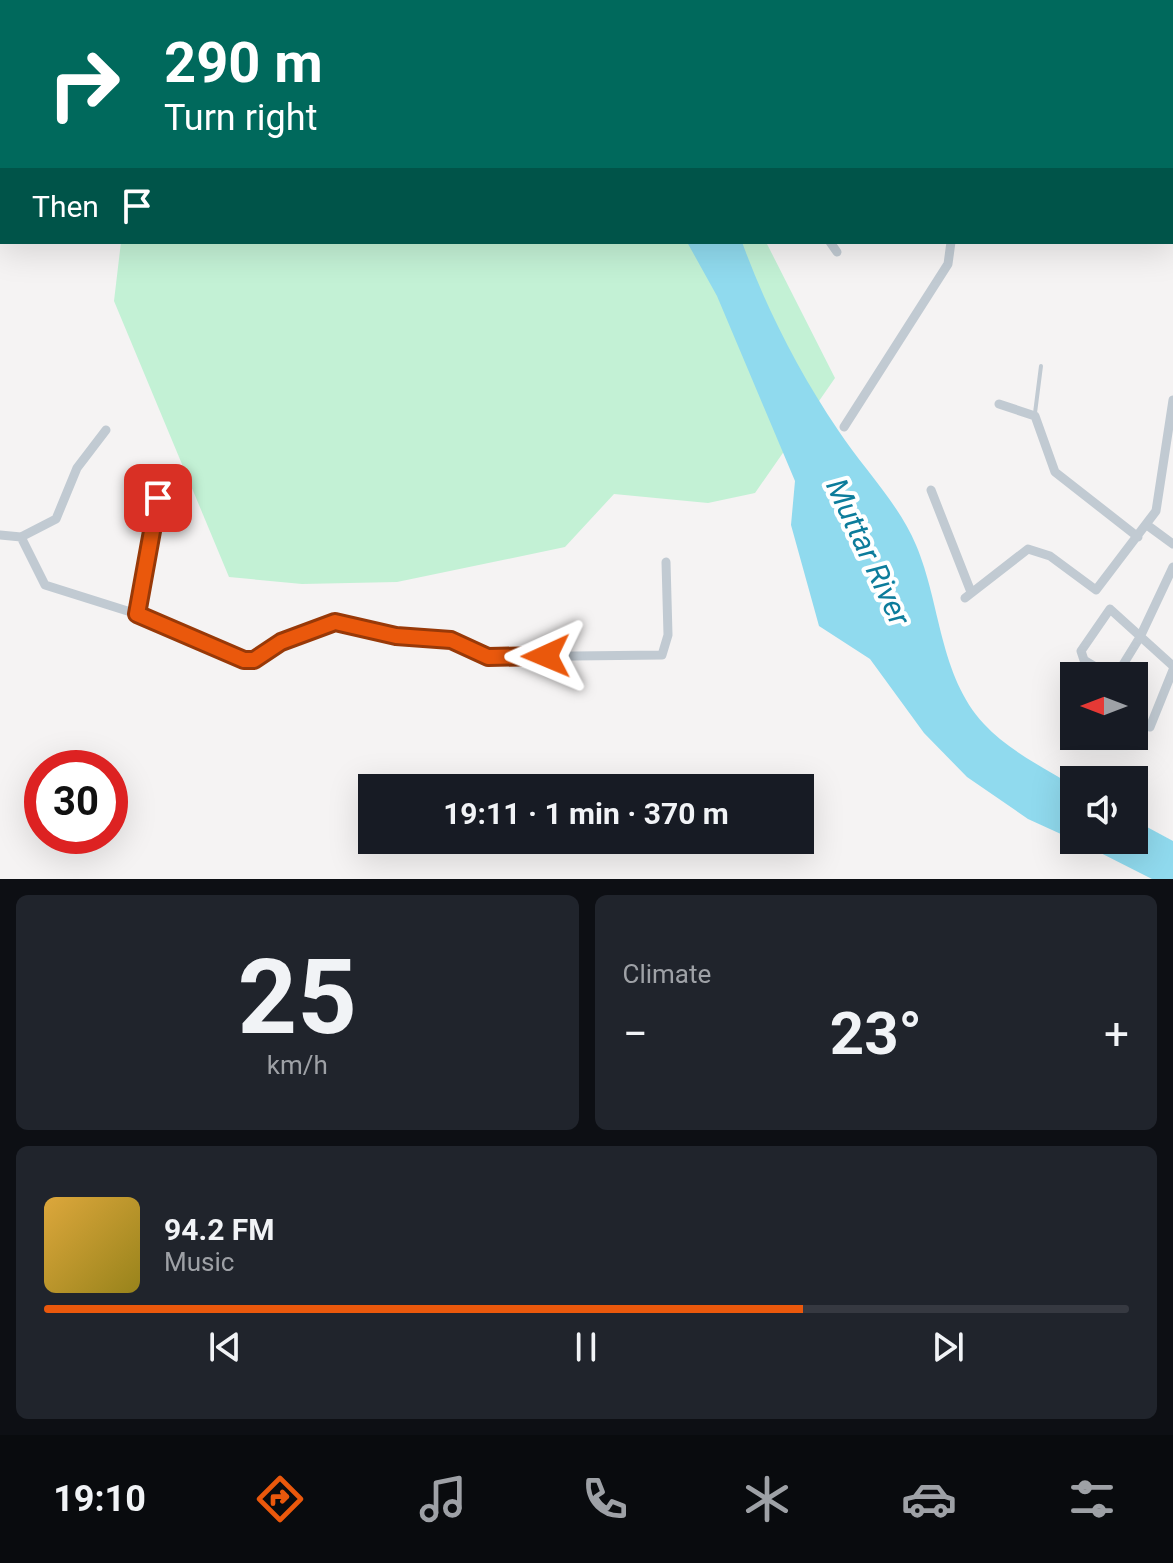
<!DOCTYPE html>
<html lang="en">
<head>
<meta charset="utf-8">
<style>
  :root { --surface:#171b24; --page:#20242c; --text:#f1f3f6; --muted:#9ea1a6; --line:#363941; --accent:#ea580c }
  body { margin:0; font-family:Roboto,sans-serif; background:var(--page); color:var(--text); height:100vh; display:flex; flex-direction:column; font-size:30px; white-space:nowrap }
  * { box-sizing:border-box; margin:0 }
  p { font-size:26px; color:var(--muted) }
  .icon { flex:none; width:44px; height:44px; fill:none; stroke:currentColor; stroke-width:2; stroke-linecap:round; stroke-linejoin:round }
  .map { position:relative; height:879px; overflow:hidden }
  .drawer { display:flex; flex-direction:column; gap:16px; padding:16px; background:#0d0f14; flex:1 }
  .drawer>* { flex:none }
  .hud { position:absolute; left:0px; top:0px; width:1174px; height:244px; box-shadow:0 8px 32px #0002; background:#00695c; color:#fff; overflow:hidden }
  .needle { width:52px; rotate:270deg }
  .fabs { position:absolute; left:1060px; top:662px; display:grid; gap:16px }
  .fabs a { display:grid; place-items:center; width:88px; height:88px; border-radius:0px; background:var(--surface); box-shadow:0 8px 32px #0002; font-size:40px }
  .speed { position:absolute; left:24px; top:750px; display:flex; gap:16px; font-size:40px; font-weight:700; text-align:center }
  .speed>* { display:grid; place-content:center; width:104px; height:104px; border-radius:50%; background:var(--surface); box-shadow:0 8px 32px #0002; line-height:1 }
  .speed .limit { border:12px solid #d22; background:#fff; color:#111 }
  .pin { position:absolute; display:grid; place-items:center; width:68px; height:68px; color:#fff; margin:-34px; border-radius:16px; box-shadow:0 4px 12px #0006 }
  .me { position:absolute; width:88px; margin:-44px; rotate:269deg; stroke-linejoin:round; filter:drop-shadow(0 0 6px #0008) }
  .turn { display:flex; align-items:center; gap:28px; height:168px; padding:0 32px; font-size:36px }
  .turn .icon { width:104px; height:104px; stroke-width:2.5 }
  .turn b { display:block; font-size:56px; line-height:68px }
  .then { display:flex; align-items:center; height:76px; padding:0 32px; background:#0003; gap:16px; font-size:30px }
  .big { font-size:60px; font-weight:700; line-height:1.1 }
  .drawer .card { flex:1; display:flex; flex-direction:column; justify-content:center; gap:12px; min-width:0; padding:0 28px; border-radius:12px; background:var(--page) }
  .drawer .dial { align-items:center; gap:0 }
  .dial b { font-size:104px; line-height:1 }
  .song { display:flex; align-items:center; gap:24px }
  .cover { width:96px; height:96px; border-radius:12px; background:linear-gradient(135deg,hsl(40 70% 55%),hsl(50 70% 35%)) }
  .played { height:8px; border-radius:4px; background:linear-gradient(90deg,var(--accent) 70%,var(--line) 70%) }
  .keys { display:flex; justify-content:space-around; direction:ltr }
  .heat { display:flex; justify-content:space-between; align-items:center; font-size:44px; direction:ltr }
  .drawer .tiles { flex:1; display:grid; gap:16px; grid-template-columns:1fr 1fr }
  .card:last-child { grid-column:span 2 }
  .trip { position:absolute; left:358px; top:774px; width:456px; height:80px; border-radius:0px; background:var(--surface); box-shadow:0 8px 32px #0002; font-weight:700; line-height:80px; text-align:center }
  .menu { display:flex; height:128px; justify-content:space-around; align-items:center; background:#090b0e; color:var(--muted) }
  .menu .icon { width:56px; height:56px }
  .menu .selected { color:var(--accent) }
  .menu b { font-size:36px; color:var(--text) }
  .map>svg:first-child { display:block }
  .green { fill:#c3f1d5 }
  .water { fill:#90daee }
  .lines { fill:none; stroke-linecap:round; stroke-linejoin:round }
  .highway-casing { stroke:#7690ad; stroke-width:20 }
  .lane { stroke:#c1cad2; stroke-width:4 }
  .street { stroke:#c1cad2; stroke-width:9 }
  .highway { stroke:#8ba5c1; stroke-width:16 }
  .rail-casing { stroke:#b5b8bd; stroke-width:6 }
  .rail { stroke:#fff; stroke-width:3; stroke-dasharray:9; stroke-linecap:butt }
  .route-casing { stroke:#983908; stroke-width:20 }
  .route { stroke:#ea580c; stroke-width:14 }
  .labels { text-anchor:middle; stroke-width:8; stroke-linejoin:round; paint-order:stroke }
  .water-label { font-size:30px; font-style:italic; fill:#0c7c9b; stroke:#fff }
</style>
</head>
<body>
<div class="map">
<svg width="1173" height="879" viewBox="0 0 1173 879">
  <rect width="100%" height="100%" fill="#f5f3f3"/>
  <path class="green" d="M242,0H653L656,2H241Z
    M121,242H766L835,378L755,493L708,503L614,494L565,547L397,582L302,584L229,577L114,301Z"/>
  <path class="water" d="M687,242H742C766,308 799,372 838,430C863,468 899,504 916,545C941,604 939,675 984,724C1008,750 1044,768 1074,786V840L1028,819L967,777L924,733L870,659L819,626L791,525L795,481L717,296Z
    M1134,820L1173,841V879H1152L1075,840H1134Z"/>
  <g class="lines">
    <defs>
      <path id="highway" d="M995,0L997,2
        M1028,0L1030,2
        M1172,130L1173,131
        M1172,158L1173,159"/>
    </defs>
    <use href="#highway" class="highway-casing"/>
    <path class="lane" d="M1035,413L1041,366"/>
    <path class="street" d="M956,0L959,2
      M701,2L702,0
      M830,242L837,252
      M999,404L1035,416L1055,472L1138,537
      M844,427L948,264L951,242
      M931,490L971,592
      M1147,525L1173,544
      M0,535L21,537L56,519L77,468L106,430
      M21,537L45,585L137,614L244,660H254L281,642L335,622L396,636L451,640L488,657L662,655L668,635L666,562
      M965,598L1028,549L1050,556L1096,590L1156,511L1173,400
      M137,614L158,498
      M1111,676L1084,660L1081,651L1110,609L1173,666
      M1116,676L1140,637L1173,567
      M1150,727L1173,670"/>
    <use href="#highway" class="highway"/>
    <defs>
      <path id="rail" d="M1003,0L1005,2
        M1046,0L1049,2
        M1172,131L1173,132
        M1172,152L1173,153"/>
    </defs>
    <use href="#rail" class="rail-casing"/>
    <use href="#rail" class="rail"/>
  </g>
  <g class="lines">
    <defs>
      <path id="route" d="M158,498L137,614L244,660H254L281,642L335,622L396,636L451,640L488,657L546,656"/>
    </defs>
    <use href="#route" class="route-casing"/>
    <use href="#route" class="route"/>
  </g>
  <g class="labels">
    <g class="water-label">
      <text transform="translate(868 552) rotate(65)" y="10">Muttar River</text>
    </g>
  </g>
</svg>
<div class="fabs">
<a><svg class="needle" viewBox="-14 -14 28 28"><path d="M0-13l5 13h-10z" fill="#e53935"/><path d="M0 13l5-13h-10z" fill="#9ea1a6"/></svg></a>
<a><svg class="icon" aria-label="sound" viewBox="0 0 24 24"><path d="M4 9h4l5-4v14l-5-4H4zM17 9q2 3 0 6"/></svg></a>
</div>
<div class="speed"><div class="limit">30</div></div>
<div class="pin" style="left:158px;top:498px;background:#d93025"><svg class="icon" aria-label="arrive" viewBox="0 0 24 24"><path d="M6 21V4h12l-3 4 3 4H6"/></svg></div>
<svg class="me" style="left:546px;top:656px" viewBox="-20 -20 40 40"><path d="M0-17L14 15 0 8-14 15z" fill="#ea580c" stroke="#fff" stroke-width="4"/></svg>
<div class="trip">19:11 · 1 min · 370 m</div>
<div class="hud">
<div class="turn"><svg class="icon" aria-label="right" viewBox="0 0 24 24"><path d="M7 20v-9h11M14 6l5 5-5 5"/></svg><div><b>290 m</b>Turn right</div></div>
<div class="then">Then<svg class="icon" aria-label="arrive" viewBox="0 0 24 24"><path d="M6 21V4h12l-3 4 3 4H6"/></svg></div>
</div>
</div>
<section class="drawer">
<div class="tiles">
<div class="card dial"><b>25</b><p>km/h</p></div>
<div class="card"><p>Climate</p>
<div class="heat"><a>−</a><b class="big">23°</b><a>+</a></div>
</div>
<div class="card">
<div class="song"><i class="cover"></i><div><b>94.2 FM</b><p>Music</p></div></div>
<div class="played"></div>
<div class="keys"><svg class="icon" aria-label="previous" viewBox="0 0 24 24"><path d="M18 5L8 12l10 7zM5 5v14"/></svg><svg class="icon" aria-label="pause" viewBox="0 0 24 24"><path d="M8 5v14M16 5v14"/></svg><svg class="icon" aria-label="next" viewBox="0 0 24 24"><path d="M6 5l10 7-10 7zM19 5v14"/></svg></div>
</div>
</div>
</section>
<nav class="menu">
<b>19:10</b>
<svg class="icon selected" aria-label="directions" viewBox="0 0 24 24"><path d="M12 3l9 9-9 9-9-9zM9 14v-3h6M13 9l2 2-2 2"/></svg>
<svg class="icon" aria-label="music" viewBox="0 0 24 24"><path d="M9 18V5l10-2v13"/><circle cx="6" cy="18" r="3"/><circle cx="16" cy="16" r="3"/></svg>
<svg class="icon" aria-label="phone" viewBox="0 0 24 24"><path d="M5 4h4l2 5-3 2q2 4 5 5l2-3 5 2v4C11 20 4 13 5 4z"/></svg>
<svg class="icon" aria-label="climate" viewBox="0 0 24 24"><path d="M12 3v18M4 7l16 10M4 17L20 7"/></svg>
<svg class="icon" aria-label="car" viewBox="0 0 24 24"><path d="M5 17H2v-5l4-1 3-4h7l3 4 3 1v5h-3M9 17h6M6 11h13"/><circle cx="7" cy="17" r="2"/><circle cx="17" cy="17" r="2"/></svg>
<svg class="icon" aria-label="filters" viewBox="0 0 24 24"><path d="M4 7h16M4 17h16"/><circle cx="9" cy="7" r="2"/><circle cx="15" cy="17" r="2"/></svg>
</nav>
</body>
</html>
